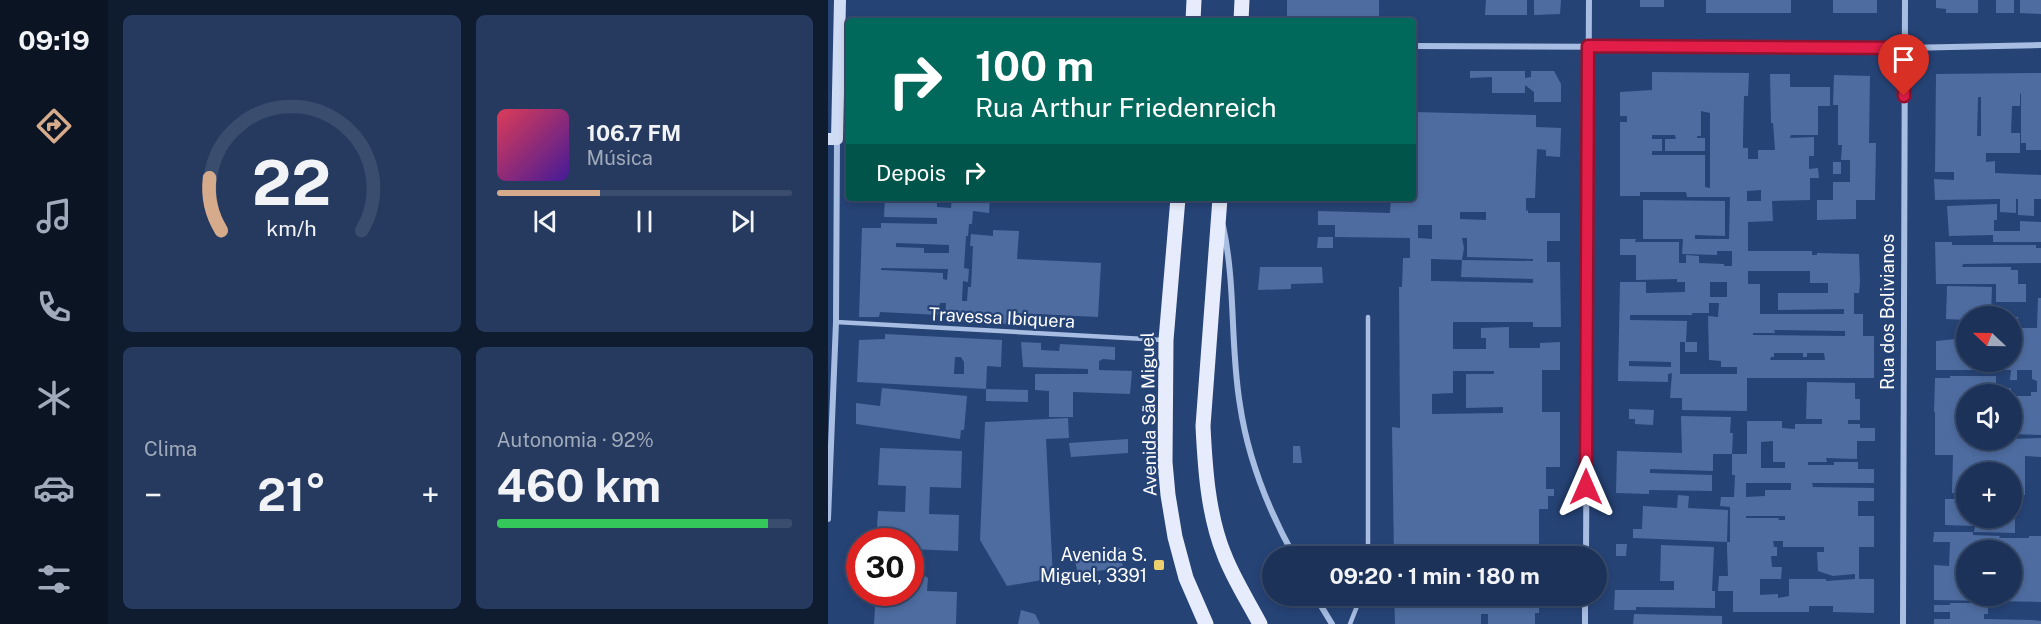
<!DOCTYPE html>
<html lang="pt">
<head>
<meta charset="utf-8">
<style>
  :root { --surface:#1c3258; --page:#253a5e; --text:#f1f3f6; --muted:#a0aaba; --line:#3a4d6e; --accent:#d6ab8b }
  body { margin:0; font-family:"Public Sans",sans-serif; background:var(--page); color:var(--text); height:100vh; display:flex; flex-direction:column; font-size:22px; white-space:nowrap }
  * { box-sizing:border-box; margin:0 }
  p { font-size:20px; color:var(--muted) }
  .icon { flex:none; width:33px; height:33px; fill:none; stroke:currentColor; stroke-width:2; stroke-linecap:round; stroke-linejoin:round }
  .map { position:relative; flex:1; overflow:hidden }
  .sheet { display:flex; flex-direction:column; gap:15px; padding:15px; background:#0f1c30; width:720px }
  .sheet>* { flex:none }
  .banner { position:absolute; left:18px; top:18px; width:570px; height:183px; border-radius:6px; box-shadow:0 3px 9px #0003,0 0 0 2px var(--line); background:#00695c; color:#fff; overflow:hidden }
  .needle { width:39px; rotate:292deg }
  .controls { position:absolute; left:1128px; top:306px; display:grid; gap:12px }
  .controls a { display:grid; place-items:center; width:66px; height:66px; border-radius:50%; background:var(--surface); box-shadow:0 3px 9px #0003,0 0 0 2px var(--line); font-size:30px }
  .speed { position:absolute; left:18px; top:528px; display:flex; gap:12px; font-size:30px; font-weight:700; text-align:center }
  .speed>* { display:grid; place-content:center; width:78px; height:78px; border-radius:50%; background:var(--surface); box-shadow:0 3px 9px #0003,0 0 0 2px var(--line); line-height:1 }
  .speed .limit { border:9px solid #d22; background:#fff; color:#111 }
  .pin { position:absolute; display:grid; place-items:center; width:51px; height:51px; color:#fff; margin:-62px -26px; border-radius:50% 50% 50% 0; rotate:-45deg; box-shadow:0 0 6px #0007 }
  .pin .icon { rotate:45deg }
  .me { position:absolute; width:66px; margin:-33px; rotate:0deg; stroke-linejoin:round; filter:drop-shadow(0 0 4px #0008) }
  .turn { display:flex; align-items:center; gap:21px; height:126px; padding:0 30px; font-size:27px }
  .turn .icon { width:78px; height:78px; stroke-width:2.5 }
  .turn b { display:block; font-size:42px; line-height:51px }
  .then { display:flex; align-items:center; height:57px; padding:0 30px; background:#0003; gap:12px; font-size:22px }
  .big { font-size:45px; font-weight:700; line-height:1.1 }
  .sheet .tile { flex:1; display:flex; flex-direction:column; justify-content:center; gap:9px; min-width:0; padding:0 21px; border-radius:9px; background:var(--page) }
  .sheet .dial { align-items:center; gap:0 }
  .dial svg { height:156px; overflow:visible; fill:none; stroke:var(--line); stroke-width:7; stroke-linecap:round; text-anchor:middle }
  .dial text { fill:var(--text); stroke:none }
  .song { display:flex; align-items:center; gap:18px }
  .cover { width:72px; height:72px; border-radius:9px; background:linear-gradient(135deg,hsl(350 70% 55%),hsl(260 70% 35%)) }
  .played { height:6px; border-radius:3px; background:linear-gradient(90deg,var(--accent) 35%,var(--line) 35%) }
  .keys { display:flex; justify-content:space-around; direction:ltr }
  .heat { display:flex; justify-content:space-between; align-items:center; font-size:33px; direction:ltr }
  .charge { height:9px; border-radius:4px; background:linear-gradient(90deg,#34c759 92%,var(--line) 0) }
  .sheet .tiles { flex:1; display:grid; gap:15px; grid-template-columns:repeat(2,1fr) }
  .trip { position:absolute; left:434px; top:546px; width:345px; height:60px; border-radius:30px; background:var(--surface); box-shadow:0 3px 9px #0003,0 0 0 2px var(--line); font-weight:700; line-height:60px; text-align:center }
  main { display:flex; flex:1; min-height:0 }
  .tab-bar { display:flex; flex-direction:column; width:108px; justify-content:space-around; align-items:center; background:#0b1423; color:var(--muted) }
  .tab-bar .icon { width:42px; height:42px }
  .tab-bar .selected { color:var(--accent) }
  .tab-bar b { font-size:27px; color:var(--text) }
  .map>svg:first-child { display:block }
  .building { fill:#4e6ca0; fill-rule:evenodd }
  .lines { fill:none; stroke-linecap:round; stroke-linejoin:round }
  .lane { stroke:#a7bde2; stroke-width:4.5 }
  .street { stroke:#a7bde2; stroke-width:6 }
  .secondary { stroke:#cfdcf3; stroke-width:12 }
  .primary { stroke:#e6ecfb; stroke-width:15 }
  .route-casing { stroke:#92132f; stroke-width:15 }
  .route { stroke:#e11d48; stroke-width:10 }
  .poi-dot { fill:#ebd06d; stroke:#264376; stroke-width:2 }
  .labels { text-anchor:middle; stroke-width:4.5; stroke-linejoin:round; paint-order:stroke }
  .street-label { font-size:18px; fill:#fff; stroke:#264376 }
  .poi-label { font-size:18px; fill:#fff; stroke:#264376; text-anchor:end }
</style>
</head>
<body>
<main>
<nav class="tab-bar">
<b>09:19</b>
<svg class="icon selected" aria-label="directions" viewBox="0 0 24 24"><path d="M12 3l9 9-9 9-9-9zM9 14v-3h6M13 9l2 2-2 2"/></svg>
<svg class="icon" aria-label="music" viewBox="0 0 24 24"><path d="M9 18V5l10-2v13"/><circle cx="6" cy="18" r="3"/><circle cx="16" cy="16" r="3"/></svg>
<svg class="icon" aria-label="phone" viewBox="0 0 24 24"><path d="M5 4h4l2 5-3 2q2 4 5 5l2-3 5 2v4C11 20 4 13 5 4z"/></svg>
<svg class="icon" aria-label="climate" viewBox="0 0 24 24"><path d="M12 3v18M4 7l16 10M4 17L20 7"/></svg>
<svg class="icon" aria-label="car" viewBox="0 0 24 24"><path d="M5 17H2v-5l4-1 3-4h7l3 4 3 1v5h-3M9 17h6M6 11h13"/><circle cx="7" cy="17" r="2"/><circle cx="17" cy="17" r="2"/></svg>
<svg class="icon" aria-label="filters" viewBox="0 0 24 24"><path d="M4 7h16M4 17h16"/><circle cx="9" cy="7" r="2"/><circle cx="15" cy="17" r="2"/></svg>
</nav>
<section class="sheet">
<div class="tiles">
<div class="tile dial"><svg viewBox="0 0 100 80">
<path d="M14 69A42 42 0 1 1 86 69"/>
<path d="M14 69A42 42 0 0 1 8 42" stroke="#d6ab8b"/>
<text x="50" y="56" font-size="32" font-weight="700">22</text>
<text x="50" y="72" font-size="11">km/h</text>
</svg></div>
<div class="tile">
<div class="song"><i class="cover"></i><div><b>106.7 FM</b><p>Música</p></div></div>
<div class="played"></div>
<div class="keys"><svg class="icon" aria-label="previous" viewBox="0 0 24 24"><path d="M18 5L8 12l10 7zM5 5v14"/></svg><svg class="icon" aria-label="pause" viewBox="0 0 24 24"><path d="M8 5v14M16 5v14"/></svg><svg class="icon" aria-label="next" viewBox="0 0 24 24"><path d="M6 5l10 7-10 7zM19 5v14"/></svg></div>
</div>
<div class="tile"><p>Clima</p>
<div class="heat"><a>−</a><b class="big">21°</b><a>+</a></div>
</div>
<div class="tile"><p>Autonomia · 92%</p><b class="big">460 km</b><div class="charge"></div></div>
</div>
</section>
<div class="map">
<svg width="1213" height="624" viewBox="0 0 1213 624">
  <rect width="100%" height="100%" fill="#264376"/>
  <path class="building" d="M459,0H551V17L459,18Z
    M658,0H699V15H657Z
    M706,0H733L732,14L706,15Z
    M812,0H836V7H812Z
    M878,0H963V13H878Z
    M1005,0H1049V13H1005Z
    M1108,0H1150V13H1118V9L1108,8Z
    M1168,0H1186V13H1168Z
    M1192,0H1213V14L1192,13Z
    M642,71H697V78L703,77V71H726L733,84V102H706V92L697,85V93H664V77L642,78Z
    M824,72L921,73L920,96H916L915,139V148H920V159H930V150H947L945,123H943L942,74H962V87H1002V106H990V135H963L962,138L986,137V156H981V169L990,168L991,178H982V200L944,201L945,221L920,222V251H984V255H989V253L1031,254L1032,282L1031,293H1026V314H1035V336H1046V378H919V411L854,410V398H842L844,373L840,374V382L790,381L792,282H818V293L857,292V282H849V279L808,280V255H792V239H808L807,242H851V263H858V255L871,256V263L896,264V266H904V251H889V255L854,254L855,239H815V200L897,201V236L867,235V239H901L902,197H859L858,192H812V196H792V122H799V116H792V92L824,90ZM873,111L882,113V188L877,187V155H824V151H834V139H824V135H847L848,139H837V151H877V138H869V136H873ZM933,190V201H919V191ZM920,271H982V283H1000V293H950V310L1016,309V314H932V284H920ZM882,282H899V297H882ZM881,303H891L890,317L880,316L881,360L893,361V367H909V374H852V342H858L859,321L802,320V315H864V313H881ZM946,330L1017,331V336L925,335V333H947ZM946,353H975V357H979V353H996L997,360H942L943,357H946ZM801,361L843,362V367L801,366Z
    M1213,73V150H1198V143H1193V93L1192,94V106H1184L1183,133H1192V153H1158V162L1167,161V173L1213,175V199H1206V216L1190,215V199H1188V213L1172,212V199L1107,200L1106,179L1126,180V172H1107L1108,74ZM1150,97H1153V136H1149Z
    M1006,75L1042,76L1041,143H1048L1047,200H1028V219L989,220V200H1005V182H1022V160H1013L1014,145H1010V105H1005Z
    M585,112L708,115V127L733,128L732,157L718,156V150L709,149L707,198H698V211L700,210V213H732V241H719V262H732L733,327H705V322H625V349H658V338H653V328L681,327V348H712V343L732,342V370H714V412H732V467H718V489H726V496H720V509H711V556H657L656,549H645V556H566L564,427L572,428L571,287H574L575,258H582V238L507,237V225H490V211L562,213L563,198H585ZM632,212H658V220L632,219ZM590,225H604V239L590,238ZM634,238H639V257L705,259V261L634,260L633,277L705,279V283L603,281V259L634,260L636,248ZM625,371H666V374H638V408L675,407V413L604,414V394L625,393Z
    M1005,162H1013V174H1005Z
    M57,198H109V207L123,208L124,198H162L161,213L145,211L144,224H141L140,236H138L136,268L141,269L140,282L135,281L134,301H139L140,287H143L145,246H142L143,234L165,236V230L191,231L189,259L273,263L270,317L186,313L185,324L117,321L118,303H112L111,315L52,312L51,317H31L34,228H53V223L109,224V218L56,217ZM68,243L121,245V253H96V248L68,247ZM53,268L120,269L119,280L115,279V273L53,270Z
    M1169,204V220H1166V231H1192V221L1213,222V242H1165V235L1121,236L1119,206Z
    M490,237H505V248H489Z
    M1107,242H1124V245H1208V248H1213V263L1135,264L1134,267H1183V270H1190V284H1198V302H1168V284H1108Z
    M432,267H494L495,283L463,284V289L430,290Z
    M1119,286L1164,287L1163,316H1138V320L1118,319Z
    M1210,298H1213V435L1184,434V420L1192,418V412L1184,413V396H1203V392H1209V381L1204,379V370H1189V380H1182L1183,370H1108V341L1138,338V362H1184V317H1190V328H1209Z
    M57,334L174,340L173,367L159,366L158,389L29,382L31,340L57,339ZM127,357H133L136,362V374H126Z
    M193,342L213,343V350L231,351L232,344L287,347V360L275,359L271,361V370L304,371L302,394L245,392V417H221V391L207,390V374H260V369L195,367Z
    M857,342H869V352H857Z
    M1122,376H1168V388H1183V394H1138V412H1128L1129,416H1138V440L1213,438V457L1197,456V495L1184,494V472H1138V494L1124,493L1125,455H1107V412H1106L1107,378H1122Z
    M979,382L1027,383V399H1032V420H1020V424H1032V428H1047V441H1029V459L998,458L999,462H980V465H1006V462H1030V469H1046V483H984L985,487L1046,488V501H1030V516H1046V547H1031V579H1046V613L1005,612V606H981V612H905V591H890L891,576H900L899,548V542H902V507L892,506L893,497H906L907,475H904V454H885V471L822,469V473L884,475V491L821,490V494L788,493L789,451L854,453L853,416L903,417L902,433H905L904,454H919V421H954V428L967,429V424H994V419H978ZM945,441V462H957V468H933V442ZM918,483H963V490H937V496L918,497ZM918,516H957V520H950L951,518H918ZM945,541H955V547H996V552H989L990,571L1005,576L1027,574V579L998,581V579H961V596L950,598V594L932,595V579H953L954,567H944L943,556H949V547H946Z
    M54,388L139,396L136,430H133L132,439L28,424V403L52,406Z
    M158,389L200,390V402L158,401Z
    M801,409L826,410L825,425L807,424V419H801Z
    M240,418L241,438L218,439L225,578L179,586L152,540L157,422Z
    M300,439V453L243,457L241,443Z
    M465,446H472L474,463H465Z
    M52,448L134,451L133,488L102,487L101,514L131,515L130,551L82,549V542H48L50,511L77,512L78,486L50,485Z
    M850,495L861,496L860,508L900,510L899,542L805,538V529H814L815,506L849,508Z
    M1117,499H1138V518L1187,516V533L1146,532L1147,526L1117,525Z
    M1106,532H1145V535L1172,536L1171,538H1201V536H1213V602L1106,600V565L1121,566L1122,542H1105ZM1138,550H1184V596H1138Z
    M788,544H799L798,556H788Z
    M833,545L886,547L884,591H887V608L808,607V610H786L787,590H846V581H832Z
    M292,548L295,567L250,574L246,556Z
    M85,572H91L100,578L99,591L129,592L128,624H46L48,592H82V573Z
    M566,596H711V613H707V624H660V614H653V624H567Z
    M1122,603H1156L1157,607L1160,606V614H1156V619L1204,620L1213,621V624H1106V619H1122V612H1106V605H1122Z
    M193,610L207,614L212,624H190Z
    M806,614L894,616V624H805Z"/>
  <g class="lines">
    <path class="lane" d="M8,322L335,340
      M540,556V317
      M522,624L533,596"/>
    <path class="street" d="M585,46L1076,48L1213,45
      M395,226C408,285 402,346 412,405C420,459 440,509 466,556
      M0,519L8,322L9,139
      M758,556L761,0
      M487,596L504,624
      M757,624V596
      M1075,624L1077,0"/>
    <path class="secondary" d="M0,139H9L12,0"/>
    <path class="primary" d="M365,21L366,0
      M413,21L414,0
      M350,198L338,340L337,462L340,495L347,537L358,578L378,624
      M392,198L375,426C377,467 380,515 396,554C405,578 420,601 432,624"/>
  </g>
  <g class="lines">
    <defs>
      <path id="route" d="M758,487L760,46L1076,48V96"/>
    </defs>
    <use href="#route" class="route-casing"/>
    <use href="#route" class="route"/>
  </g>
  <rect class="poi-dot" x="325" y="559" width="12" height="12" rx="3"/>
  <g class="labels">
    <g class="street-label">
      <text transform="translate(1060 312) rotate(-90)" y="6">Rua dos Bolivianos</text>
      <text transform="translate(174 318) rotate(3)" y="6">Travessa Ibiquera</text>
      <text transform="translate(321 414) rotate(-91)" y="6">Avenida São Miguel</text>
    </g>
    <g class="poi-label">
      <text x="319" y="561">Avenida S.<tspan x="319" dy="21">Miguel, 3391</tspan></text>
    </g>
  </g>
</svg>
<div class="controls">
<a><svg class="needle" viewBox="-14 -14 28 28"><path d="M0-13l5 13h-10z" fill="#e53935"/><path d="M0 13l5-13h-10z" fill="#a0aaba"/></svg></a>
<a><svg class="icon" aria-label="sound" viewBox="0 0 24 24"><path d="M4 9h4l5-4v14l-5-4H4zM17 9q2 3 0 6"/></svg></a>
<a>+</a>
<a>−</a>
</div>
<div class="speed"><div class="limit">30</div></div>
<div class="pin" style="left:1076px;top:96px;background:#d93025"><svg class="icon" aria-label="arrive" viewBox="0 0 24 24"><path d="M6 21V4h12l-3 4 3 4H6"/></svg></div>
<svg class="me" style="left:758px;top:487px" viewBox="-20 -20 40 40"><path d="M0-17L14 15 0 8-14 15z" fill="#e11d48" stroke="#fff" stroke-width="4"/></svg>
<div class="trip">09:20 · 1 min · 180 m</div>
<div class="banner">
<div class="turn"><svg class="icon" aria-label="right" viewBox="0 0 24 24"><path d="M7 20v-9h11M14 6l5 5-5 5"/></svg><div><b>100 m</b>Rua Arthur Friedenreich</div></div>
<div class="then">Depois<svg class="icon" aria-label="right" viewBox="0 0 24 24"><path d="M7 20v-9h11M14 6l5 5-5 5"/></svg></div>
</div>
</div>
</main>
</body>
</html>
